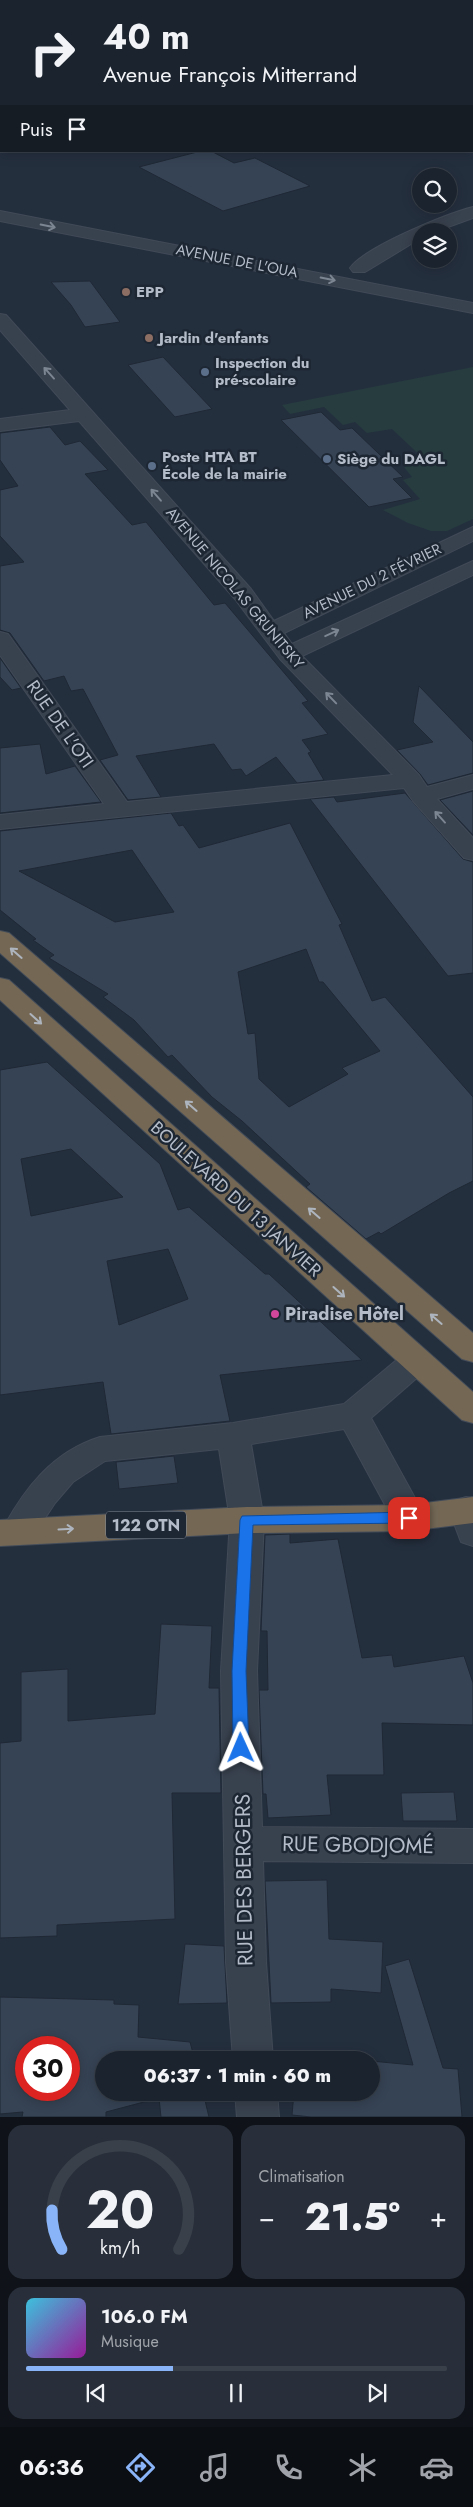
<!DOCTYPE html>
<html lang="fr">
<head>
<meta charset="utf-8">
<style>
  :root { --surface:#1b232e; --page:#282f3a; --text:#f1f3f6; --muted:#a0a4aa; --line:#39404a; --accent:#8ab4f8 }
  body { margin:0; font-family:Jost,sans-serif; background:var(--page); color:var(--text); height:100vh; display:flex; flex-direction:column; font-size:19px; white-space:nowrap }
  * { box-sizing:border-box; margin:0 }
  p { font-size:16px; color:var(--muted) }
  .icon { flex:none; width:28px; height:28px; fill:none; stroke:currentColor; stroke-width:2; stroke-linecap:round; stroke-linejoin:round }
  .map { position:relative; height:2117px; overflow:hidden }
  .side { display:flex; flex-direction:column; gap:8px; padding:8px; background:#0f1319; flex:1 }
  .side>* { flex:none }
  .banner { position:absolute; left:0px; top:0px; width:474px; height:152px; box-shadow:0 2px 12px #0003,0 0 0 1px var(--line); background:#1b232e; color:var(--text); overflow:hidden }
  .tools { position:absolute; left:412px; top:168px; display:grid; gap:10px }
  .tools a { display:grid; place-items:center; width:45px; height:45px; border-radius:50%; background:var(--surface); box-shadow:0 2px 12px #0003,0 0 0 1px var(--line); font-size:25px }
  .speed { position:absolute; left:15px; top:2036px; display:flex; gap:10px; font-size:25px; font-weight:700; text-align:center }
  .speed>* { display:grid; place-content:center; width:65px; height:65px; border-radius:50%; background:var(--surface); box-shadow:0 2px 12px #0003,0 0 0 1px var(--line); line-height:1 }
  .speed .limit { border:8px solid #d22; background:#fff; color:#111 }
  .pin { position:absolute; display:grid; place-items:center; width:42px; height:42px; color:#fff; margin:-21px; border-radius:10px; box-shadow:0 2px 8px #0006 }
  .me { position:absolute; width:55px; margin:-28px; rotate:359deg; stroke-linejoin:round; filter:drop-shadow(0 0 4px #0008) }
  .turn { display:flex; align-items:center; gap:18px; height:105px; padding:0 20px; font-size:22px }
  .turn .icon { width:65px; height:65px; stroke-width:2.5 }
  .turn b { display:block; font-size:35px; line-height:42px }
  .then { display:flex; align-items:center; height:48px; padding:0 20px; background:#0003; gap:10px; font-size:19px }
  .big { font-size:38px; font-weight:800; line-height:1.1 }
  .side .card { flex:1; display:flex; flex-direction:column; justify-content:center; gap:8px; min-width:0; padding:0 18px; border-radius:15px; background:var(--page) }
  .side .dial { align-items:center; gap:0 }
  .dial svg { height:130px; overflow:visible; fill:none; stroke:var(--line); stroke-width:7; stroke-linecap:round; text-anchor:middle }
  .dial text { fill:var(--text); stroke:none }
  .song { display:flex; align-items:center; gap:15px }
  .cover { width:60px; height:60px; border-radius:8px; background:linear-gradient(135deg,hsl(190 70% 55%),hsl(300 70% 35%)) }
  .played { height:5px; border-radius:2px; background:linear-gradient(90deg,var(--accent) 35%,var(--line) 35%) }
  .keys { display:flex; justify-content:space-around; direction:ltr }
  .heat { display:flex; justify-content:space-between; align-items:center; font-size:28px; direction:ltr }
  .side .tiles { flex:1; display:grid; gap:8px; grid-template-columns:1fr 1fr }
  .card:last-child { grid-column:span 2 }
  .trip { position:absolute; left:95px; top:2051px; width:285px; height:50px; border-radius:25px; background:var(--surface); box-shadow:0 2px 12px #0003,0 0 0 1px var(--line); font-weight:800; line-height:50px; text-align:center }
  .tab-bar { display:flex; height:80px; justify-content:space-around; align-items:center; background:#0b0e12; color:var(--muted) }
  .tab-bar .icon { width:35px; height:35px }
  .tab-bar .on { color:var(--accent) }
  .tab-bar b { font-size:22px; color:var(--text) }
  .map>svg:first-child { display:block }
  .green { fill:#263c3f }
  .building { fill:#364354; stroke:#1f2835; fill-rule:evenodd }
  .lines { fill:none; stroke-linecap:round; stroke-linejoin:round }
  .minor-casing { stroke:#414a57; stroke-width:2 }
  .major-casing { stroke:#414a57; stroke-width:2 }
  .highway-casing { stroke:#434c59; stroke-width:2 }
  .minor { fill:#38414e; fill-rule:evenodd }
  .major { fill:#56606e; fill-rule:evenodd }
  .highway { fill:#746855; fill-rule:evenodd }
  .oneway { stroke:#7c8592 }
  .oneway2 { stroke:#aeb4bd }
  .route { fill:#1a73e8; stroke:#114b97 }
  .education-dot { fill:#8d6e63; stroke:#1d2633; stroke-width:2 }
  .service-dot { fill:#5c6f8a; stroke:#1d2633; stroke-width:2 }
  .hotel-dot { fill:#d1479c; stroke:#1d2633; stroke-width:2 }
  .labels { text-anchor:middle; stroke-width:5; stroke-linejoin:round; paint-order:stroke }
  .far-street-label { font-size:15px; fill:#b4bcc9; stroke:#1d2633 }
  .far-poi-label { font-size:15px; font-weight:bold; fill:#b4bcc9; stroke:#1d2633; text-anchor:start }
  .shield { fill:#1d2633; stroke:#878f9c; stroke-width:1 }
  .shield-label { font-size:16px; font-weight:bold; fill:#b4bcc9 }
  .street-label { font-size:18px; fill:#b4bcc9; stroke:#1d2633 }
  .poi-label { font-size:18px; font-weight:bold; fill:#b4bcc9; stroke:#1d2633; text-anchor:start }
  .near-street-label { font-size:21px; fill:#b4bcc9; stroke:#1d2633 }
</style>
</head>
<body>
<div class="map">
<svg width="473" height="2117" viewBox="0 0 473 2117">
  <rect width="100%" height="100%" fill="#242f3e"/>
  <path class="green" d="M473,367V519L447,531H431L408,523L383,510L420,499L403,480L412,477L404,467L427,462L392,429L367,433L355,422L343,425L324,407L290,414L282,405Z"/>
  <path class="building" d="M201,151H211L234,163L255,158L310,186L223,211L139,167Z
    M90,281L120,322L85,327L71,305L51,282Z
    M163,357L212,409L175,417L128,365Z
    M321,412L340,430L352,428L403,477L393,479L412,498L369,507L281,420Z
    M50,427L65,445L80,441L108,470L85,474L132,525L146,522L214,605L225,603L308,701L302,703L328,734L302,740L311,752L308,753L324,780L297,783L276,757L246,776L241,769L232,770L214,744L136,756L161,797L128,800L100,760L118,755L83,689L71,691L64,676L44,681L10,633L0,630V566L24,562L0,536V490L18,486L0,460V433Z
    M0,658L21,688L12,690L0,677Z
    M419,686L473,742V773L428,785L420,774L397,750L433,742L413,722Z
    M40,744L46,774L75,766L101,802L0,813V748Z
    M473,791V835L440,800Z
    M405,793L463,859L473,862V973L448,976L310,799L334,797L337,802Z
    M171,813L179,826L183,825L199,848L290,823L342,924L339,925L372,1001L385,997L473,1097V1181L449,1193L381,1234L379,1232L366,1239L306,1187L310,1184L242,1121L212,1097L172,1055L168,1057L134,1020L103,997L108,994L49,958L54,955L33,940L36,939L0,910V831ZM132,850L174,912L115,922L19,871ZM306,949L319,982H323L380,1051L342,1068L348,1074L289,1107L259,1079L255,1033L248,1034L238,972Z
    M47,1062L160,1164L178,1210L189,1207L265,1274H269L362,1360L220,1375L230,1421L111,1434L103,1382L0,1395V1070ZM71,1149L123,1197L31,1216L21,1159ZM168,1249L188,1299L119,1325L107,1261Z
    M174,1456L178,1483L119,1489L116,1462Z
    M290,1534V1543L338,1539L362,1658L392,1655L394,1667L464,1656L473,1683V1725L382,1723L384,1775H327L331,1815L268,1818L266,1794H263L259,1690H268L267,1631H261L265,1535Z
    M161,1624L212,1626L209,1688H219L221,1793H172L175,1919L57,1925V1936L0,1938V1743L21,1741V1672L68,1669V1721L155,1714Z
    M454,1792L457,1821H403L401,1793Z
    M327,1880L329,1939L383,1942L381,1993L331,1989V2002L271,2003L265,1881Z
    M185,1944L224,1946L227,2003L178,2004Z
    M409,1959L443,2068L458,2069L462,2117H311L292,2115L294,2092H371V2061L413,2065L385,1966Z
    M0,1997L114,2000V2004L139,2005L138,2037L190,2042L195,2060H104V2092H203L209,2117H161L159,2098L106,2112V2117H22L23,2112L0,2114ZM26,2048H69V2090H26Z
    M298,2053L359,2059L366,2060H297Z"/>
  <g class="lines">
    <defs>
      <path id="minor" d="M472,63H473V71H472Z
        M473,207V218L437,231H421V238L365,272H353L350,268C365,247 446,214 473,207Z
        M0,211L473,303V313L0,221Z
        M0,314L6,315L251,589L274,621L473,527V541L284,633L292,644L473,561V575L302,656L419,775L427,787L473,775V789L437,799L473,838V860L464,858L413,801L404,788L0,829V815L104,804L0,655V632L8,634L127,802L393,775L280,659L235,599L79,421L0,431V419L70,410L0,330Z
        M416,1349L427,1353L432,1361L427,1369L371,1418L426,1518L421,1527L409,1531L397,1527L344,1429L251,1444L264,1520L257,1671L262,1827L473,1829V1863L263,1861L266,1962L273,2060H233L226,1962L221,1671L230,1520L219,1449L105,1461L73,1482L55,1503L30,1541L18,1545L6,1541L1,1532C24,1489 52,1452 100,1437L233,1423L344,1404L405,1353Z
        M466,1497L473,1499V1546L461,1542L449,1510L454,1501Z
        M235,2092H277L279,2117H237Z"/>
      <path id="major" d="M1,125V135L0,136V126Z"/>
      <path id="highway" d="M0,931L9,933L473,1333V1362L462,1359L0,953Z
        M0,978L9,980L473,1392V1423L462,1420L0,1000Z
        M473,1497V1523L409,1531L247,1533L0,1546V1520L247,1507L409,1505Z"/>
    </defs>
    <use href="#minor" class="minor-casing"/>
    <use href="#major" class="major-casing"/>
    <use href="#highway" class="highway-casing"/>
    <use href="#minor" class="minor"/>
    <use href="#major" class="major"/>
    <use href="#highway" class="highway"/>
  </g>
  <defs><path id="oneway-shaft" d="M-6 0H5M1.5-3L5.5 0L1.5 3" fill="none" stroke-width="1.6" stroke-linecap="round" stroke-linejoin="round" transform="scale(1.25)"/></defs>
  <g class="oneway">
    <use href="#oneway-shaft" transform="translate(48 226) rotate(11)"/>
    <use href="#oneway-shaft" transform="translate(328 279) rotate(11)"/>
    <use href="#oneway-shaft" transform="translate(49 373) rotate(-132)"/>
    <use href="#oneway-shaft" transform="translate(156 495) rotate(-131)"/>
    <use href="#oneway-shaft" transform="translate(332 633) rotate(-25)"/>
    <use href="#oneway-shaft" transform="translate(331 698) rotate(-134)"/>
    <use href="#oneway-shaft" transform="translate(440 817) rotate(-132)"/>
  </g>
  <g class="oneway2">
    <use href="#oneway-shaft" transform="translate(16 953) rotate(-139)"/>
    <use href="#oneway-shaft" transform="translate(36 1019) rotate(42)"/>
    <use href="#oneway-shaft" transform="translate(191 1106) rotate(-139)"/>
    <use href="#oneway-shaft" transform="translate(314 1213) rotate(-139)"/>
    <use href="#oneway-shaft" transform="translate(339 1292) rotate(42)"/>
    <use href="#oneway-shaft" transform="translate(436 1319) rotate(-139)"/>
    <use href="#oneway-shaft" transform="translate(66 1529) rotate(-3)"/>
  </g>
  <path class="route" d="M409,1512L414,1514L416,1518L414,1522L409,1523L253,1525L246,1671L249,1748L246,1752L241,1754L236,1752L233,1748L232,1671L240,1520L242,1516Z"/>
  <g class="education-dot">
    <circle cx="126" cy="292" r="5"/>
    <circle cx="149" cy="338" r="5"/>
  </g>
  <g class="service-dot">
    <circle cx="205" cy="372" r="5"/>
    <circle cx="327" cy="459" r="5"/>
    <circle cx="152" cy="466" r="5"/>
  </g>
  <circle class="hotel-dot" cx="275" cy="1314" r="5"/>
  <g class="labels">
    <g class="far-street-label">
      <text transform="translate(237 261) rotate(11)" y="5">AVENUE DE L'OUA</text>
      <text transform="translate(372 581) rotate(-26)" y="5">AVENUE DU 2 FÉVRIER</text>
      <text transform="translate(235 588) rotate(50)" y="5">AVENUE NICOLAS GRUNITSKY</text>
    </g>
    <g class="far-poi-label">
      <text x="136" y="297">EPP</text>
      <text x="159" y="343">Jardin d'enfants</text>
      <text x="215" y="368">Inspection du<tspan x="215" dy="17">pré-scolaire</tspan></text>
      <text x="162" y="462">Poste HTA BT<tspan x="162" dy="17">École de la mairie</tspan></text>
      <text x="337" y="464">Siège du DAGL</text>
    </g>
    <rect class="shield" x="106" y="1511.5" width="80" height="27" rx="4"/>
    <g class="shield-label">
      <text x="146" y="1531">122 OTN</text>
    </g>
    <g class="street-label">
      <text transform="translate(60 724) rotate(55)" y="6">RUE DE L'OTI</text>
      <text transform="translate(236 1199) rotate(42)" y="6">BOULEVARD DU 13 JANVIER</text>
    </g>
    <g class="poi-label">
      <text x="285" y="1320">Piradise Hôtel</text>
    </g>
    <g class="near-street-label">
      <text transform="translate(358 1845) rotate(1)" y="7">RUE GBODJOMÉ</text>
      <text transform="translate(244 1880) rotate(-91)" y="7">RUE DES BERGERS</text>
    </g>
  </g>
</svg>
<div class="tools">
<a><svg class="icon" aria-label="search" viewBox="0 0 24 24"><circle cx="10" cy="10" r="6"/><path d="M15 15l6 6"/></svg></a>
<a><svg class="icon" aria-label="layers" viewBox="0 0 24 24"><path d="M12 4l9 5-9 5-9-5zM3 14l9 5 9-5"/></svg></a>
</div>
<div class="speed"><div class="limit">30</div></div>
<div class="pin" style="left:409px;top:1518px;background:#d93025"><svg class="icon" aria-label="arrive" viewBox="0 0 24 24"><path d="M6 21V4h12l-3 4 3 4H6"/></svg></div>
<svg class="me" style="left:241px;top:1748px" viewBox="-20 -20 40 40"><path d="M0-17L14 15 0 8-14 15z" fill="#1a73e8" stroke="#fff" stroke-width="4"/></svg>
<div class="trip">06:37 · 1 min · 60 m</div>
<div class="banner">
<div class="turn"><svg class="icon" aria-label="right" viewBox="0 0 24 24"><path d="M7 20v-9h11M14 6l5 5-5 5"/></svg><div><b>40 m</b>Avenue François Mitterrand</div></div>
<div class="then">Puis<svg class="icon" aria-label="arrive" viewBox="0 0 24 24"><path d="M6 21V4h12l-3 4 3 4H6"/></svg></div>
</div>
</div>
<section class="side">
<div class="tiles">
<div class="card dial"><svg viewBox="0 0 100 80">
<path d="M14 69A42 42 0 1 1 86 69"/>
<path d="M14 69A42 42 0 0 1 8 45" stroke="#8ab4f8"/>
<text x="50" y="56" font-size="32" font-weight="700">20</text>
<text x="50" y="72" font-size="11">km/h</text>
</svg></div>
<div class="card"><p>Climatisation</p>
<div class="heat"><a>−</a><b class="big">21.5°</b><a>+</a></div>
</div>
<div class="card">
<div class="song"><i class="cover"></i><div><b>106.0 FM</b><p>Musique</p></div></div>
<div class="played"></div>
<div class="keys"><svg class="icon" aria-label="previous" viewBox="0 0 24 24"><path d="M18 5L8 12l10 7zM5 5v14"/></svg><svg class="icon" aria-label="pause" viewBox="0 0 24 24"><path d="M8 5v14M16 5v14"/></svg><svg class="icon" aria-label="next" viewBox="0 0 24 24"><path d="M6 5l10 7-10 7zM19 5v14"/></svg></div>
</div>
</div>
</section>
<nav class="tab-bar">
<b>06:36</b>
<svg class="icon on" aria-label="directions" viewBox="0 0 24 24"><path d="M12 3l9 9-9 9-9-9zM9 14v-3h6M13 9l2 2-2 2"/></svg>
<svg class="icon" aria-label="music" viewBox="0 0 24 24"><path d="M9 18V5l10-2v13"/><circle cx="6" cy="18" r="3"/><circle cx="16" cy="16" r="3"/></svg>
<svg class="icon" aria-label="phone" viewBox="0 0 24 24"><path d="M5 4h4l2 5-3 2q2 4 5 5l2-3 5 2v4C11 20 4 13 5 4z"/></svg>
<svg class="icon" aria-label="climate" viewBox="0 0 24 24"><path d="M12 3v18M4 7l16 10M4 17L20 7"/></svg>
<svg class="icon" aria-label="car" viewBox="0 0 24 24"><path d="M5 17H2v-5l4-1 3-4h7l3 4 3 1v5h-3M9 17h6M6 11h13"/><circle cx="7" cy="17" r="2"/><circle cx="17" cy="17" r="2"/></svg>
</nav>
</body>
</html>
